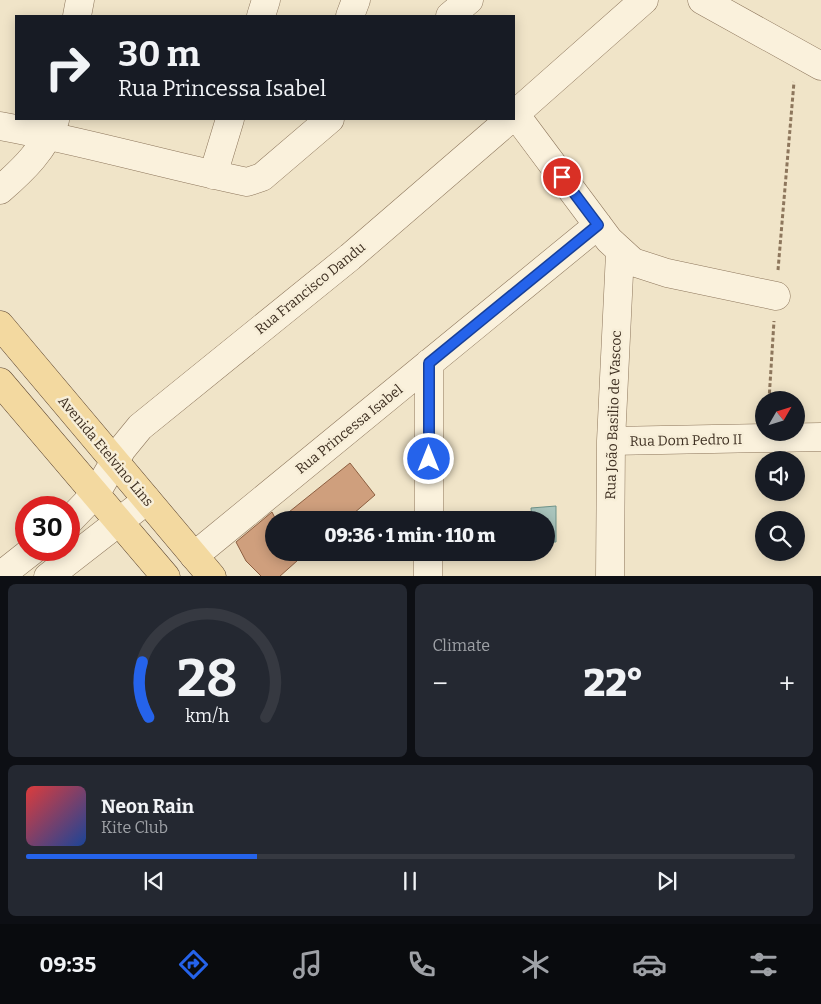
<!DOCTYPE html>
<html lang="en">
<head>
<meta charset="utf-8">
<style>
  :root { --surface:#171b24; --page:#242831; --text:#f1f3f6; --muted:#9ea1a6; --line:#363941; --accent:#2563eb }
  body { margin:0; font-family:Bitter,serif; background:var(--page); color:var(--text); height:100vh; display:flex; flex-direction:column; font-size:19px; white-space:nowrap }
  * { box-sizing:border-box; margin:0 }
  p { font-size:16px; color:var(--muted) }
  .icon { flex:none; width:28px; height:28px; fill:none; stroke:currentColor; stroke-width:2; stroke-linecap:round; stroke-linejoin:round }
  .map { position:relative; height:576px; overflow:hidden }
  .sheet { display:flex; flex-direction:column; gap:8px; padding:8px; background:#0d0f14; flex:1 }
  .sheet>* { flex:none }
  .banner { position:absolute; left:15px; top:15px; width:500px; height:105px; border-radius:0px; box-shadow:0 2px 12px #0003; background:#171b24; color:var(--text); overflow:hidden }
  .needle { width:32px; rotate:51deg }
  .fabs { position:absolute; left:755px; top:391px; display:grid; gap:10px }
  .fabs a { display:grid; place-items:center; width:50px; height:50px; border-radius:50%; background:var(--surface); box-shadow:0 2px 12px #0003; font-size:25px }
  .speed { position:absolute; left:15px; top:496px; display:flex; gap:10px; font-size:25px; font-weight:700; text-align:center }
  .speed>* { display:grid; place-content:center; width:65px; height:65px; border-radius:50%; background:var(--surface); box-shadow:0 2px 12px #0003; line-height:1 }
  .speed .limit { border:8px solid #d22; background:#fff; color:#111 }
  .pin { position:absolute; display:grid; place-items:center; width:42px; height:42px; color:#fff; margin:-21px; border:2px solid #fff; border-radius:50%; box-shadow:0 1px 5px #0007 }
  .me { position:absolute; width:55px; margin:-28px; rotate:0deg; stroke-linejoin:round; filter:drop-shadow(0 0 4px #0008) }
  .turn { display:flex; align-items:center; gap:18px; height:105px; padding:0 20px; font-size:22px }
  .turn .icon { width:65px; height:65px; stroke-width:2.5 }
  .turn b { display:block; font-size:35px; line-height:42px }
  .big { font-size:38px; font-weight:800; line-height:1.1 }
  .sheet .widget { flex:1; display:flex; flex-direction:column; justify-content:center; gap:8px; min-width:0; padding:0 18px; border-radius:8px; background:var(--page) }
  .sheet .dial { align-items:center; gap:0 }
  .dial svg { height:130px; overflow:visible; fill:none; stroke:var(--line); stroke-width:7; stroke-linecap:round; text-anchor:middle }
  .dial text { fill:var(--text); stroke:none }
  .song { display:flex; align-items:center; gap:15px }
  .cover { width:60px; height:60px; border-radius:8px; background:linear-gradient(135deg,hsl(0 70% 55%),hsl(220 70% 35%)) }
  .played { height:5px; border-radius:2px; background:linear-gradient(90deg,var(--accent) 30%,var(--line) 30%) }
  .keys { display:flex; justify-content:space-around; direction:ltr }
  .heat { display:flex; justify-content:space-between; align-items:center; font-size:28px; direction:ltr }
  .sheet .tiles { flex:1; display:grid; gap:8px; grid-template-columns:1fr 1fr }
  .widget:last-child { grid-column:span 2 }
  .trip { position:absolute; left:265px; top:511px; width:290px; height:50px; border-radius:25px; background:var(--surface); box-shadow:0 2px 12px #0003; font-weight:800; line-height:50px; text-align:center }
  .tabs { display:flex; height:80px; justify-content:space-around; align-items:center; background:#090b0e; color:var(--muted) }
  .tabs .icon { width:35px; height:35px }
  .tabs .selected { color:var(--accent) }
  .tabs b { font-size:22px; color:var(--text) }
  .map>svg:first-child { display:block }
  .water { fill:#a9c4bc; stroke:#6f938a }
  .building { fill:#cf9f7d; stroke:#8d5f41 }
  .lines { fill:none; stroke-linecap:round; stroke-linejoin:round }
  .minor-casing { stroke:#8d765c; stroke-width:29 }
  .major-casing { stroke:#5b4430; stroke-width:29 }
  .path { stroke:#8d765c; stroke-width:3; stroke-dasharray:4 2.5; stroke-linecap:butt }
  .minor { stroke:#faf1dc; stroke-width:28 }
  .major { stroke:#f3d9a0; stroke-width:28 }
  .route-casing { stroke:#184099; stroke-width:12 }
  .route { stroke:#2563eb; stroke-width:9 }
  .labels { text-anchor:middle; stroke-width:5; stroke-linejoin:round; paint-order:stroke }
  .street-label { font-size:14px; fill:#3d2e20; stroke:#f7eed8 }
</style>
</head>
<body>
<div class="map">
<svg width="821" height="577" viewBox="0 0 821 577">
  <rect width="100%" height="100%" fill="#f0e4c8"/>
  <path class="water" d="M556,506V542H546V520H532L531,508Z"/>
  <path class="building" d="M350,463L375,495L346,520H279Z
    M272,512L276,520H274V552H307L279,577H262L246,561L236,542Z"/>
  <g class="lines">
    <defs>
      <path id="minor" d="M702,0L821,66
        M77,16L80,0
        M261,16L266,0
        M350,16L356,0
        M450,16L469,0
        M515,114L609,240L633,262L667,273L776,296
        M514,115L644,0
        M0,126C83,141 165,165 247,182L262,177L330,119
        M213,175L230,119
        M0,190C23,170 45,149 55,120
        M611,441L821,437
        M429,520V363
        M69,521L96,493L122,449L140,427L350,257L510,119
        M194,556L598,225
        M0,576L33,550
        M48,577L147,500
        M428,577V552
        M610,577L611,441L620,253"/>
      <path id="major" d="M0,325L212,577
        M0,382L166,577"/>
    </defs>
    <use href="#minor" class="minor-casing"/>
    <use href="#major" class="major-casing"/>
    <path class="path" d="M778,270L794,82
      M769,400L774,321"/>
    <use href="#minor" class="minor"/>
    <use href="#major" class="major"/>
  </g>
  <g class="lines">
    <defs>
      <path id="route" d="M429,459V363L598,225L562,177"/>
    </defs>
    <use href="#route" class="route-casing"/>
    <use href="#route" class="route"/>
  </g>
  <g class="labels">
    <g class="street-label">
      <text transform="translate(310 288) rotate(-39)" y="5">Rua Francisco Dandu</text>
      <text transform="translate(613 415) rotate(-88)" y="5">Rua João Basilio de Vascoc</text>
      <text transform="translate(349 429) rotate(-39)" y="5">Rua Princessa Isabel</text>
      <text transform="translate(686 440) rotate(-1)" y="5">Rua Dom Pedro II</text>
      <text transform="translate(106 451) rotate(50)" y="5">Avenida Etelvino Lins</text>
    </g>
  </g>
</svg>
<div class="fabs">
<a><svg class="needle" viewBox="-14 -14 28 28"><path d="M0-13l5 13h-10z" fill="#e53935"/><path d="M0 13l5-13h-10z" fill="#9ea1a6"/></svg></a>
<a><svg class="icon" aria-label="sound" viewBox="0 0 24 24"><path d="M4 9h4l5-4v14l-5-4H4zM17 9q2 3 0 6"/></svg></a>
<a><svg class="icon" aria-label="search" viewBox="0 0 24 24"><circle cx="10" cy="10" r="6"/><path d="M15 15l6 6"/></svg></a>
</div>
<div class="speed"><div class="limit">30</div></div>
<div class="pin" style="left:562px;top:177px;background:#d93025"><svg class="icon" aria-label="arrive" viewBox="0 0 24 24"><path d="M6 21V4h12l-3 4 3 4H6"/></svg></div>
<svg class="me" style="left:429px;top:459px" viewBox="-20 -20 40 40"><circle r="17" fill="#2563eb" stroke="#fff" stroke-width="3"/><path d="M0-11L8 9 0 5-8 9z" fill="#fff"/></svg>
<div class="trip">09:36 · 1 min · 110 m</div>
<div class="banner">
<div class="turn"><svg class="icon" aria-label="right" viewBox="0 0 24 24"><path d="M7 20v-9h11M14 6l5 5-5 5"/></svg><div><b>30 m</b>Rua Princessa Isabel</div></div>
</div>
</div>
<section class="sheet">
<div class="tiles">
<div class="widget dial"><svg viewBox="0 0 100 80">
<path d="M14 69A42 42 0 1 1 86 69"/>
<path d="M14 69A42 42 0 0 1 10 35" stroke="#2563eb"/>
<text x="50" y="56" font-size="32" font-weight="700">28</text>
<text x="50" y="72" font-size="11">km/h</text>
</svg></div>
<div class="widget"><p>Climate</p>
<div class="heat"><a>−</a><b class="big">22°</b><a>+</a></div>
</div>
<div class="widget">
<div class="song"><i class="cover"></i><div><b>Neon Rain</b><p>Kite Club</p></div></div>
<div class="played"></div>
<div class="keys"><svg class="icon" aria-label="previous" viewBox="0 0 24 24"><path d="M18 5L8 12l10 7zM5 5v14"/></svg><svg class="icon" aria-label="pause" viewBox="0 0 24 24"><path d="M8 5v14M16 5v14"/></svg><svg class="icon" aria-label="next" viewBox="0 0 24 24"><path d="M6 5l10 7-10 7zM19 5v14"/></svg></div>
</div>
</div>
</section>
<nav class="tabs">
<b>09:35</b>
<svg class="icon selected" aria-label="directions" viewBox="0 0 24 24"><path d="M12 3l9 9-9 9-9-9zM9 14v-3h6M13 9l2 2-2 2"/></svg>
<svg class="icon" aria-label="music" viewBox="0 0 24 24"><path d="M9 18V5l10-2v13"/><circle cx="6" cy="18" r="3"/><circle cx="16" cy="16" r="3"/></svg>
<svg class="icon" aria-label="phone" viewBox="0 0 24 24"><path d="M5 4h4l2 5-3 2q2 4 5 5l2-3 5 2v4C11 20 4 13 5 4z"/></svg>
<svg class="icon" aria-label="climate" viewBox="0 0 24 24"><path d="M12 3v18M4 7l16 10M4 17L20 7"/></svg>
<svg class="icon" aria-label="car" viewBox="0 0 24 24"><path d="M5 17H2v-5l4-1 3-4h7l3 4 3 1v5h-3M9 17h6M6 11h13"/><circle cx="7" cy="17" r="2"/><circle cx="17" cy="17" r="2"/></svg>
<svg class="icon" aria-label="filters" viewBox="0 0 24 24"><path d="M4 7h16M4 17h16"/><circle cx="9" cy="7" r="2"/><circle cx="15" cy="17" r="2"/></svg>
</nav>
</body>
</html>
